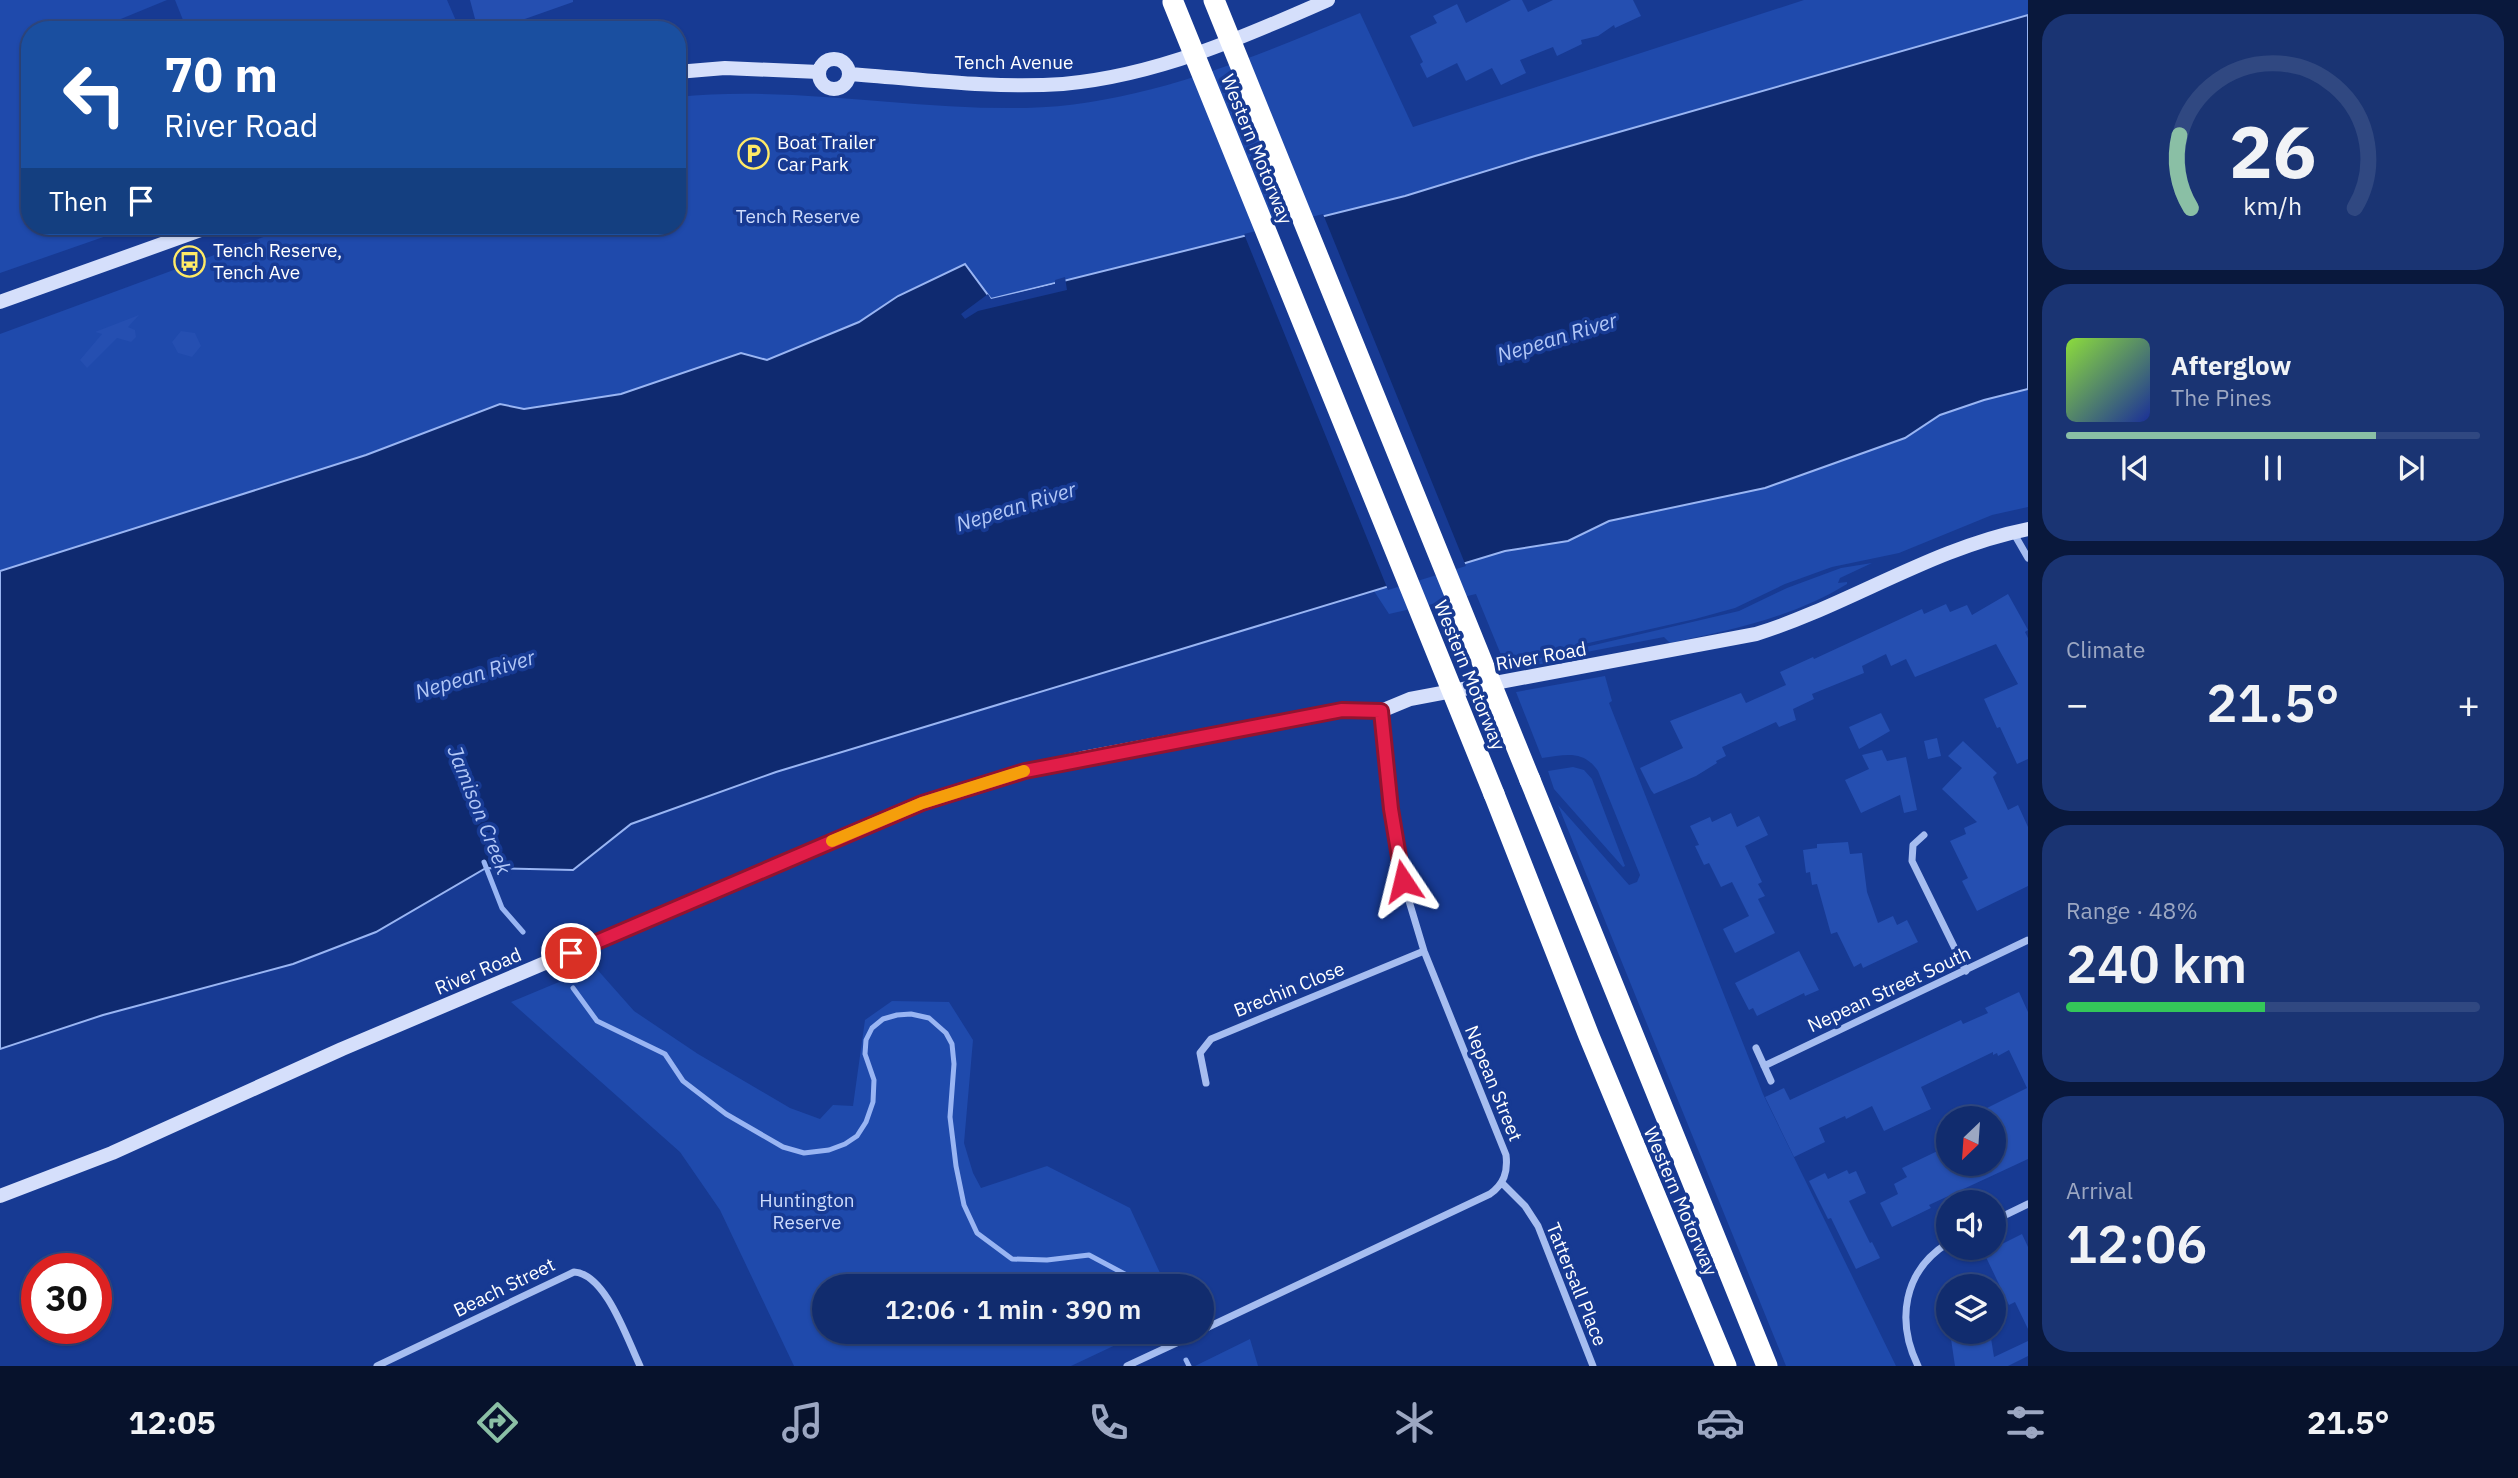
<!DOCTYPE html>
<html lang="en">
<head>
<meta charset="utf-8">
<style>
  :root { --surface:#112c6e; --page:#1a3473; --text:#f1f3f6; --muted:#9ca7c2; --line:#304881; --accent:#8abfa5 }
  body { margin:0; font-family:"IBM Plex Sans",sans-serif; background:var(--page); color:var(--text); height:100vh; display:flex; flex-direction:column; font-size:26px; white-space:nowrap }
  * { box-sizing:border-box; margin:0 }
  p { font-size:23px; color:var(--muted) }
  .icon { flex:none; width:38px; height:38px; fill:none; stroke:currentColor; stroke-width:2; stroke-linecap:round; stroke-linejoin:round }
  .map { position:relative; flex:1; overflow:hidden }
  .side { display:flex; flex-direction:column; gap:14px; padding:14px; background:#09183c; width:490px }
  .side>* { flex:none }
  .banner { position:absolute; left:21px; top:21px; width:665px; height:214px; border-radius:28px; box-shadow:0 2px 5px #0004,0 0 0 2px var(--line); background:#1a4fa0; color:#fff; overflow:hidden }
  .needle { width:46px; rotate:205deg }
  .controls { position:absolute; left:1936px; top:1106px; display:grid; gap:14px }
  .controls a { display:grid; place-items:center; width:70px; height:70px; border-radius:50%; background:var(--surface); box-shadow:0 2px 5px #0004,0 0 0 2px var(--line); font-size:35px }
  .speed { position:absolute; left:21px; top:1253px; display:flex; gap:14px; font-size:35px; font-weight:700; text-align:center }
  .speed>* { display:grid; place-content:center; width:91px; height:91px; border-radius:50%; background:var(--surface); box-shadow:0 2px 5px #0004,0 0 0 2px var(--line); line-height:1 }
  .speed .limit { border:10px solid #d22; background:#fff; color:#111 }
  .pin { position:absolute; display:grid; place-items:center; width:60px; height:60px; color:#fff; margin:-30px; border:4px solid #fff; border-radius:50%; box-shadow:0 2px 7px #0007 }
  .me { position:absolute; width:77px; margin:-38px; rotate:350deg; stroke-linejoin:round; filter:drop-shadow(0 0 5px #0008) }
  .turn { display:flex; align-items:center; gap:24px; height:147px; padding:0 28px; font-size:32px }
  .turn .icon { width:91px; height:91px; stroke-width:2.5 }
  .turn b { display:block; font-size:49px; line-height:60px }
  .then { display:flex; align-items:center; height:66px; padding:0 28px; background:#0003; gap:14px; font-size:26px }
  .big { font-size:52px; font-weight:600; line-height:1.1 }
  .side .card { flex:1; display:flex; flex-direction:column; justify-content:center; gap:10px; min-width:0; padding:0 24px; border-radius:28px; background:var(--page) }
  .side .dial { align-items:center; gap:0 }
  .dial svg { height:182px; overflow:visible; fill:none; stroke:var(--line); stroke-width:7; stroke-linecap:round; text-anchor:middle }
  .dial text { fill:var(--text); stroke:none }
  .song { display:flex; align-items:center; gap:21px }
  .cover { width:84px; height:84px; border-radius:10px; background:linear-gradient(135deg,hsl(90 70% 55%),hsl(230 70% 35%)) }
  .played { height:7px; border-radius:4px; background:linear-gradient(90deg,var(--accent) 75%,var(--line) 75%) }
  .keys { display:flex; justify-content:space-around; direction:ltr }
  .heat { display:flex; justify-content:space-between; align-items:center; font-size:38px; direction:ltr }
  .charge { height:10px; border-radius:5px; background:linear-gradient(90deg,#34c759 48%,var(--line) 0) }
  .trip { position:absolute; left:812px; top:1274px; width:402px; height:70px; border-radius:35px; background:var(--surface); box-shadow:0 2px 5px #0004,0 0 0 2px var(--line); font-weight:600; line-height:70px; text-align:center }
  .dock { display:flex; height:112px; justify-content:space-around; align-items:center; background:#07122c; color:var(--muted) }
  .dock .icon { width:49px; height:49px }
  .dock .current { color:var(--accent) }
  .dock b { font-size:32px; color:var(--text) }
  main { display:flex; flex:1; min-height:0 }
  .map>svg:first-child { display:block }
  .green { fill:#1f4aac }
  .water { fill:#0f2a70; stroke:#99b5f3; stroke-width:2 }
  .pier { fill:#173a93 }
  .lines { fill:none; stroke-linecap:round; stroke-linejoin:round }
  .stream { stroke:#99b5f3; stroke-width:5 }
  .building { fill:#254fb1 }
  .street { stroke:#a6bdf0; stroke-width:7 }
  .secondary { stroke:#d5dffb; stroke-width:14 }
  .highway { stroke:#fff; stroke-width:21 }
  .highway-bridge { stroke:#fff; stroke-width:21 }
  .route-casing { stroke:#92132f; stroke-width:18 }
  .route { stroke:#e11d48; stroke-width:12 }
  .slow { stroke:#f59e0b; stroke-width:12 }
  .labels { text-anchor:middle; stroke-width:7; stroke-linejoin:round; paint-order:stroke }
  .street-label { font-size:19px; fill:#fff; stroke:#173a93 }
  .poi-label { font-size:19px; fill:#fff; stroke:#173a93; text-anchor:start }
  .park-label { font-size:19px; fill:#cddbfb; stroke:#173a93 }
  .water-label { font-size:21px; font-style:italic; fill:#b3c8f7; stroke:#173a93 }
</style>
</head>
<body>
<main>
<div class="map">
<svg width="2028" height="1366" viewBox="0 0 2028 1366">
  <rect width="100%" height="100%" fill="#173a93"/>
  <path class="green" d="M0,0H167L94,30H30V226H135L0,273Z
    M175,0H447L460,30H187Z
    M1804,0H2028V15L1535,156L1405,196L991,299L964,264L898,296L859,322L767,360L741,353L621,394L524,409L500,404L366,455L0,571V334L293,226H677V97C794,85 909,110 1026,108C1143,105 1254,57 1360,13L1413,127Z
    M2028,389V507L1992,515L1899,553L1832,567L1785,584L1735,608L1695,619L1504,662L1476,594L1389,614L1374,591L1505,551L1568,541L1609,521L1765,488L1905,438L1940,415L1984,400Z
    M1872,563L1840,578L1838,583L1847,582V584C1794,617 1730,630 1670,643L1664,637L1535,662L1576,657L1577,659L1507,669L1505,666L1739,611L1787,588L1841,568Z
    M1605,676L1612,701L1609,703L1763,1094L1896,1366H1786L1558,805L1629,885L1637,882L1640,875L1598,771C1583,749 1565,755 1542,758L1516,692Z
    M1573,767L1584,770L1592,779L1625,866L1623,867L1561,797L1554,789L1548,771Z
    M595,967L634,1011L698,1054L790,1108L820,1119L833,1105L853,1106L865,1020L892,1001L949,1002L973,1040L964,1143L973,1173L981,1188L1047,1166L1130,1208L1166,1286H824V1332H1143L1071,1366H794L720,1210L680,1152L511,1002Z
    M1250,1339L1258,1366H1195Z"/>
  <path class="water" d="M2028,15V389L1984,400L1940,415L1905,438L1765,488L1609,521L1568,541L1505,551L776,772L631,824L573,870L486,868L376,932L293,964L103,1015L0,1049V571L366,455L500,404L524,409L621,394L741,353L767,360L859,322L898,296L965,264L991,299L1405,196L1535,156Z"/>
  <path class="pier" d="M1323,214L1466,566L1388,590L1244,234Z
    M1065,277L1067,290L978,311L965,319L961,314L988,294L991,299L1055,284V280Z"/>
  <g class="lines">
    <path class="stream" d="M484,862L502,908L523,932
      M573,988L597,1021L665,1054L683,1081L726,1114L783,1147L804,1153L829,1150L845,1144L857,1136L866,1122L873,1102L874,1080L865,1054L866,1040L872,1028L883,1019L897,1015L911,1014L929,1018L946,1033L952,1044L954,1064L950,1117L956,1166L964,1205L977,1233L1012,1259L1047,1260L1089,1255L1136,1280L1141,1286
      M1186,1360L1189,1366"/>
  </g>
  <path class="building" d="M470,0H573V2L522,20L524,23L506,30H478Z
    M1511,0H1522L1528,12L1553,0H1633L1641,16L1615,28L1614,25L1598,36L1581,40L1582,44L1557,56L1553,47L1520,60L1526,73L1501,85L1492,68L1466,81L1457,63L1427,78L1420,64L1423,62L1410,36L1437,23L1433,16L1457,4L1466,23Z
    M139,315L128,327L135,330L136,337L131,342L117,338L87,368L80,360L102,334L95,332Z
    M181,331L195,333L201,346L192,357L178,353L172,342Z
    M2008,594L2028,630L2025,632L2028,638V759L2017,764L2000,727L1997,728L1984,699L2018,684L1996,644L1915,677L1906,659L1891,666L1886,654L1862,666L1864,673L1812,694L1814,699L1793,709L1796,720L1779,727L1776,722L1722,747L1726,756L1716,761L1717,763L1696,776L1654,794L1651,790L1640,768L1683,748L1670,721L1741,693L1746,703L1786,685L1780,672L1813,657L1814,659L1922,609L1924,614L1946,604L1950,612L1967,605L1972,615Z
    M1881,713L1890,731L1859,749L1849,727Z
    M1937,738L1941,756L1928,759L1924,741Z
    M1963,741L1997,773L1993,777L2008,810L2018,805L2028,827V886L1977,911L1962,881L1968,878L1950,841L1966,834L1964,828L1977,822L1942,789L1962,768L1948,756Z
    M1882,750L1887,761L1906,757L1917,810L1904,813L1900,795L1861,813L1845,780L1869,769L1862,755Z
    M1731,813L1737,827L1759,816L1768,835L1745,846L1762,882L1758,884L1765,896L1758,899L1775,933L1735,953L1723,929L1749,916L1732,882L1721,887L1709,863L1704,865L1695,846L1699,845L1690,826L1710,817L1712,822Z
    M1848,842L1850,854L1862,853L1867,892L1878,923L1893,916L1897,925L1907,920L1918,942L1863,968L1861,963L1854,967L1837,932L1831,934L1817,884L1812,885L1810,872L1806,873L1803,850L1817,848V844Z
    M1799,951L1819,990L1805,996L1804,993L1757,1016L1753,1008L1749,1010L1735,983Z
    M2019,992L2028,1012V1159L1929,1205L1931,1208L1892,1227L1880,1203L1898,1194L1894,1184L1907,1177L1902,1168L1948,1146V1164H1993V1118L1987,1108L2027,1088L2009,1050L1998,1056L1997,1053L1993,1055V1052L1921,1087L1931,1109L1884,1131L1872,1106L1846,1119L1845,1116L1819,1128L1825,1142L1794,1157L1765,1097L1784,1088L1790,1100L1961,1020L1963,1024L1988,1013L1985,1008Z
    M1847,1170L1849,1174L1856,1171L1866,1193L1849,1201L1870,1243L1872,1242L1880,1258L1856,1269L1831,1218L1828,1219L1809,1181L1825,1173L1828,1179Z
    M2022,1234L2028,1247V1329L2015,1302L2009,1305L1984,1253Z
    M1950,1332H1990L1994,1357L2028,1341V1356L2008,1366H1955Z"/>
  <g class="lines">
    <path class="street" d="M2013,532L2028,558
      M1924,835L1913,845L1912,861L1966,971
      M1756,1048L1771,1081
      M1764,1066L2028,940
      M1206,1083L1200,1053L1211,1039L1424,951
      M1502,1183L1525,1206L1538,1226L1593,1366
      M1993,1221L2028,1204
      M1202,1330L1490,1194C1504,1184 1508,1172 1506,1155L1424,951L1403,881L1390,809L1381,711
      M377,1366L574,1272C606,1274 627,1339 640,1366
      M1127,1366L1200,1332
      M1918,1366C1896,1321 1903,1271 1948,1243"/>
    <path class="secondary" d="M819 74a15 15 0 1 1 30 0a15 15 0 1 1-30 0Z
      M677,72L725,68L819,72
      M849,74C920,79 992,89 1063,84C1156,76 1244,37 1328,0
      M0,302L212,226
      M0,1196L112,1153L342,1049L922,803L1025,771L1083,758L1334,711H1381L1410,699L1756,634C1849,605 1932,548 2028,529"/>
    <path class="highway" d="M1530,780L1767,1366
      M1494,794L1589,1036L1726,1366"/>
    <path class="highway-bridge" d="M1214,0L1530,780
      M1173,2L1494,794"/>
  </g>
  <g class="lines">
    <defs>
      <path id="route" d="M571,953L922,803L1025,771L1342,710L1381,711L1391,809L1403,881"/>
    </defs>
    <use href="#route" class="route-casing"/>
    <use href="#route" class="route"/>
    <path class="slow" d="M832,841L922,803L1024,771"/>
  </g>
  <defs>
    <symbol id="parking-ring" viewBox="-11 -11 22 22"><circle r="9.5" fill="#173a93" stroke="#ffea66" stroke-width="1.5"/><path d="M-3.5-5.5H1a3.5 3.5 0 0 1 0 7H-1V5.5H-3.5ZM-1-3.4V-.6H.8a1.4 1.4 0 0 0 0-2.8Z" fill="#ffea66"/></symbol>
    <symbol id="bus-ring" viewBox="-11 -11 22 22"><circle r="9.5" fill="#173a93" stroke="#ffea66" stroke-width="1.5"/><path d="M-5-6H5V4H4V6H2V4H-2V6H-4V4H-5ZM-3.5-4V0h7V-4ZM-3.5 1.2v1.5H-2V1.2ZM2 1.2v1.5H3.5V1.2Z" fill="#ffea66"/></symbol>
  </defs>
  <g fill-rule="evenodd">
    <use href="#parking-ring" x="736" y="136" width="35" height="35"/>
    <use href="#bus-ring" x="172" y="244" width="35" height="35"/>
  </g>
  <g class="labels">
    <g class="street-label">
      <text x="1014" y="69">Tench Avenue</text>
      <text transform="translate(1257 149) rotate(68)" y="7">Western Motorway</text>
      <text transform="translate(1541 656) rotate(-10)" y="7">River Road</text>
      <text transform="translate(1470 675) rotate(68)" y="7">Western Motorway</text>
      <text transform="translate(478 971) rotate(-23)" y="7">River Road</text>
      <text transform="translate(1289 989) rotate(-22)" y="7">Brechin Close</text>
      <text transform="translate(1889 989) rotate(-25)" y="7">Nepean Street South</text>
      <text transform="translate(1494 1083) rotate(68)" y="7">Nepean Street</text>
      <text transform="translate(1681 1201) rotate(67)" y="7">Western Motorway</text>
      <text transform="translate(1577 1284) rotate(68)" y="7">Tattersall Place</text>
      <text transform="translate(504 1287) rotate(-26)" y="7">Beach Street</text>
    </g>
    <g class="poi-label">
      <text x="777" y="149">Boat Trailer<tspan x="777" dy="22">Car Park</tspan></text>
      <text x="213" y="257">Tench Reserve,<tspan x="213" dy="22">Tench Ave</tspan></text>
    </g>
    <g class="park-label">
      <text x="798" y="223">Tench Reserve</text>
      <text x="807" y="1207">Huntington<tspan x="807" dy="22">Reserve</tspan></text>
    </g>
    <g class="water-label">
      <text transform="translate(1557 338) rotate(-17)" y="7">Nepean River</text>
      <text transform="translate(1016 507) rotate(-17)" y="7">Nepean River</text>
      <text transform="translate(475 675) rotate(-17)" y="7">Nepean River</text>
      <text transform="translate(479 810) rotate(68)" y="7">Jamison Creek</text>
    </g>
  </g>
</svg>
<div class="controls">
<a><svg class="needle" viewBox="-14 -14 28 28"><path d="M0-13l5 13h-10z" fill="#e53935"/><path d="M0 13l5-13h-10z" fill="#9ca7c2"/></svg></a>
<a><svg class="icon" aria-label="sound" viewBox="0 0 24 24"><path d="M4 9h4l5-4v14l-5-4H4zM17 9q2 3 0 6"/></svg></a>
<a><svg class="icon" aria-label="layers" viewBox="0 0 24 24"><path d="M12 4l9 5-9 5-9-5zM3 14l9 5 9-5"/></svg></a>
</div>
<div class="speed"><div class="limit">30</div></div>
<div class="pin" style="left:571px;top:953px;background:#d93025"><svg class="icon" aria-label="arrive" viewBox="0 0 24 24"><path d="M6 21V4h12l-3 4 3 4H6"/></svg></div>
<svg class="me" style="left:1403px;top:881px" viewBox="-20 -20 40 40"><path d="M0-17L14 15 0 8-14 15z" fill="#e11d48" stroke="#fff" stroke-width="4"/></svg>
<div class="trip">12:06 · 1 min · 390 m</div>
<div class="banner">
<div class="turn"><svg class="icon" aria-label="left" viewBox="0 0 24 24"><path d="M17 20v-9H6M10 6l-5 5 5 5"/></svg><div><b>70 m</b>River Road</div></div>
<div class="then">Then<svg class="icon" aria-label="arrive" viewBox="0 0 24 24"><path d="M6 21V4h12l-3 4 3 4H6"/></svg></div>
</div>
</div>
<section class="side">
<div class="card dial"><svg viewBox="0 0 100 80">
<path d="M14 69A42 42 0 1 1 86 69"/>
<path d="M14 69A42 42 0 0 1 9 37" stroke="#8abfa5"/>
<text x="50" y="56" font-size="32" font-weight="700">26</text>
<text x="50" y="72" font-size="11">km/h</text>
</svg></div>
<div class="card">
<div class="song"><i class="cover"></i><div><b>Afterglow</b><p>The Pines</p></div></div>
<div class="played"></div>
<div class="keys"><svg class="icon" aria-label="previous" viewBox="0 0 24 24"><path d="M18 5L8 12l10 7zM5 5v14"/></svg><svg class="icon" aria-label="pause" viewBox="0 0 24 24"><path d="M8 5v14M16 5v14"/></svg><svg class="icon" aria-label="next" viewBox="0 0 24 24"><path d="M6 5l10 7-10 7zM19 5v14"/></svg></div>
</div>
<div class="card"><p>Climate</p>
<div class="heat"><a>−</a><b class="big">21.5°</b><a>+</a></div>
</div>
<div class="card"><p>Range · 48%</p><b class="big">240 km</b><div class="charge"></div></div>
<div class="card"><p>Arrival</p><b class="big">12:06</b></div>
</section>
</main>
<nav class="dock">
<b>12:05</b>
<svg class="icon current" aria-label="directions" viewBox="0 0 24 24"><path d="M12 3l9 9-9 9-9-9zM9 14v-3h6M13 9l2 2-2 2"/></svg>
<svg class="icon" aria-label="music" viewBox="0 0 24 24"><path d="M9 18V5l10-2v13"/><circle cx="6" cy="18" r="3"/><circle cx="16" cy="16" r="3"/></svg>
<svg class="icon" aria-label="phone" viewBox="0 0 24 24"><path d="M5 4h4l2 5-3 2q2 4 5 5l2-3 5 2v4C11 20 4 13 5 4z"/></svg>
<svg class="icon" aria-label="climate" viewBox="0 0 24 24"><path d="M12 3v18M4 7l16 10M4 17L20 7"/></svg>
<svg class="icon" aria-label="car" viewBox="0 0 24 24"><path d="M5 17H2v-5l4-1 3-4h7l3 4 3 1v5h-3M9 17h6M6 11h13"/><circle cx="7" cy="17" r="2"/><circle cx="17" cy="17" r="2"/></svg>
<svg class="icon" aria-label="filters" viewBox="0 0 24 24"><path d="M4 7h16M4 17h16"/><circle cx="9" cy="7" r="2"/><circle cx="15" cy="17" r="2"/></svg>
<b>21.5°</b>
</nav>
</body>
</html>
